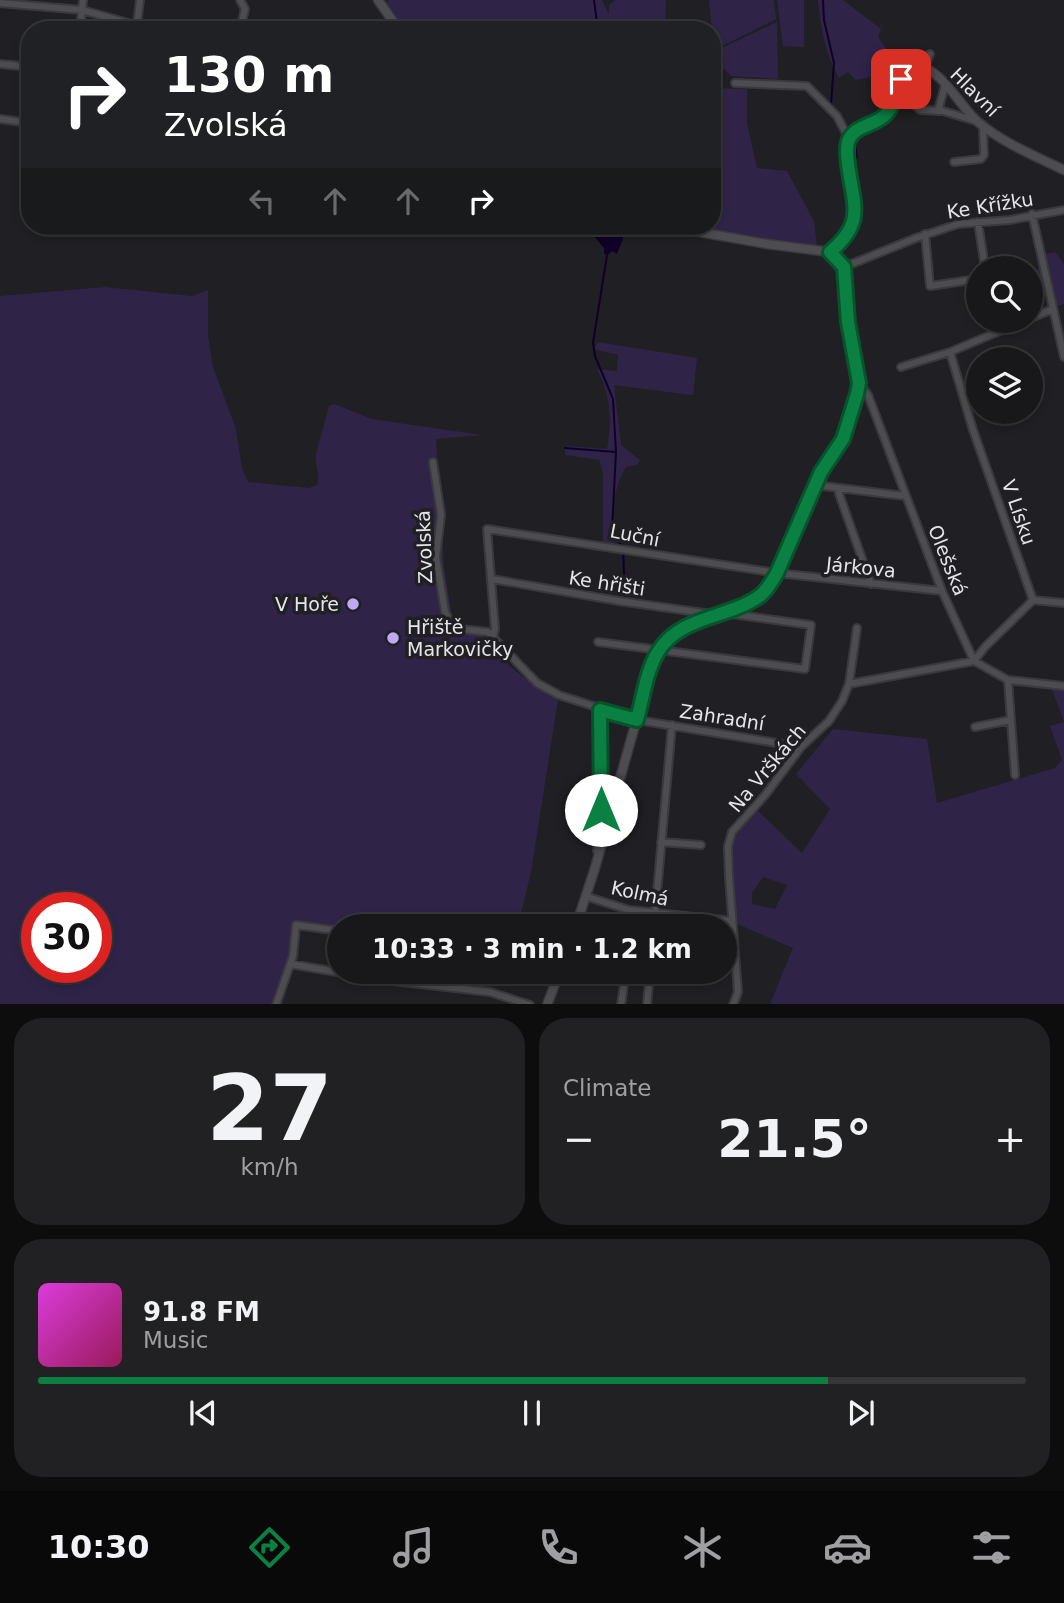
<!DOCTYPE html>
<html lang="en">
<head>
<meta charset="utf-8">
<style>
  :root { --surface:#18171a; --page:#212023; --text:#f1f3f6; --muted:#9f9fa2; --line:#363639; --accent:#0b8043 }
  body { margin:0; font-family:"DejaVu Sans",sans-serif; background:var(--page); color:var(--text); height:100vh; display:flex; flex-direction:column; font-size:26px; white-space:nowrap }
  * { box-sizing:border-box; margin:0 }
  p { font-size:23px; color:var(--muted) }
  .icon { flex:none; width:38px; height:38px; fill:none; stroke:currentColor; stroke-width:2; stroke-linecap:round; stroke-linejoin:round }
  .map { position:relative; height:1004px; overflow:hidden }
  .sheet { display:flex; flex-direction:column; gap:14px; padding:14px; background:#0d0d0e; flex:1 }
  .sheet>* { flex:none }
  .banner { position:absolute; left:21px; top:21px; width:700px; height:214px; border-radius:28px; box-shadow:0 4px 10px #0003,0 0 0 2px var(--line); background:#202124; color:#fff; overflow:hidden }
  .fabs { position:absolute; left:966px; top:256px; display:grid; gap:14px }
  .fabs a { display:grid; place-items:center; width:77px; height:77px; border-radius:50%; background:var(--surface); box-shadow:0 4px 10px #0003,0 0 0 2px var(--line); font-size:35px }
  .speed { position:absolute; left:21px; top:892px; display:flex; gap:14px; font-size:35px; font-weight:700; text-align:center }
  .speed>* { display:grid; place-content:center; width:91px; height:91px; border-radius:50%; background:var(--surface); box-shadow:0 4px 10px #0003,0 0 0 2px var(--line); line-height:1 }
  .speed .limit { border:10px solid #d22; background:#fff; color:#111 }
  .pin { position:absolute; display:grid; place-items:center; width:60px; height:60px; color:#fff; margin:-30px; border-radius:14px; box-shadow:0 4px 10px #0006 }
  .me { position:absolute; width:77px; margin:-38px; rotate:0deg; stroke-linejoin:round; filter:drop-shadow(0 0 5px #0008) }
  .turn { display:flex; align-items:center; gap:24px; height:147px; padding:0 28px; font-size:32px }
  .turn .icon { width:91px; height:91px; stroke-width:2.5 }
  .turn b { display:block; font-size:49px; line-height:60px }
  .lanes { display:flex; align-items:center; height:66px; padding:0 28px; background:#0003; justify-content:center; gap:35px; direction:ltr }
  .lanes .off { opacity:.35 }
  .big { font-size:52px; font-weight:600; line-height:1.1 }
  .sheet .widget { flex:1; display:flex; flex-direction:column; justify-content:center; gap:10px; min-width:0; padding:0 24px; border-radius:28px; background:var(--page) }
  .sheet .dial { align-items:center; gap:0 }
  .dial b { font-size:91px; line-height:1 }
  .song { display:flex; align-items:center; gap:21px }
  .cover { width:84px; height:84px; border-radius:10px; background:linear-gradient(135deg,hsl(300 70% 55%),hsl(330 70% 35%)) }
  .played { height:7px; border-radius:4px; background:linear-gradient(90deg,var(--accent) 80%,var(--line) 80%) }
  .keys { display:flex; justify-content:space-around; direction:ltr }
  .heat { display:flex; justify-content:space-between; align-items:center; font-size:38px; direction:ltr }
  .sheet .tiles { flex:1; display:grid; gap:14px; grid-template-columns:1fr 1fr }
  .widget:last-child { grid-column:span 2 }
  .trip { position:absolute; left:327px; top:914px; width:410px; height:70px; border-radius:35px; background:var(--surface); box-shadow:0 4px 10px #0003,0 0 0 2px var(--line); font-weight:600; line-height:70px; text-align:center }
  .menu { display:flex; height:112px; justify-content:space-around; align-items:center; background:#0a090a; color:var(--muted) }
  .menu .icon { width:49px; height:49px }
  .menu .on { color:var(--accent) }
  .menu b { font-size:32px; color:var(--text) }
  .map>svg:first-child { display:block }
  .green { fill:#2f2448; fill-rule:evenodd }
  .water { fill:#100029 }
  .lines { fill:none; stroke-linecap:round; stroke-linejoin:round }
  .stream { stroke:#100029; stroke-width:2 }
  .street-casing { stroke:#3a393c; stroke-width:10 }
  .secondary-casing { stroke:#3a393c; stroke-width:11 }
  .street { stroke:#4d4c50; stroke-width:6 }
  .secondary { stroke:#4d4c50; stroke-width:8 }
  .route-casing { stroke:#07532c; stroke-width:18 }
  .route { stroke:#0b8043; stroke-width:12 }
  .poi-dot { fill:#bea9f5; stroke:#201f23; stroke-width:2.5 }
  .labels { text-anchor:middle; stroke-width:7; stroke-linejoin:round; paint-order:stroke }
  .street-label { font-size:19px; fill:#e6e5e8; stroke:#201f23 }
  .poi-label { font-size:19px; fill:#e6e5e8; stroke:#201f23; text-anchor:end }
</style>
</head>
<body>
<div class="map">
<svg width="1064" height="1005" viewBox="0 0 1064 1005">
  <rect width="100%" height="100%" fill="#201f23"/>
  <path class="green" d="M389,0H602L609,15V5L615,0H666L665,30H403L385,5Z
    M709,0H774L776,19L714,50Z
    M777,0H804V47L783,46Z
    M818,0H843L881,29L878,37L890,54L891,73L856,80L848,72L839,78C826,56 820,26 818,0Z
    M777,22L778,79L731,76L714,59L713,52Z
    M712,88L747,89V123L757,168L787,171L814,221L817,247L688,226H712Z
    M1055,252L1064,264V304L1055,306L1044,254Z
    M1040,269L1045,296L1031,298V270Z
    M105,287L192,296L208,290V336L213,367L236,429L242,468L248,482L309,488L317,485C321,474 314,465 316,454L329,406L334,404L372,419L482,435L436,439L444,567L451,611L442,625L452,635C462,632 474,630 484,635C491,640 492,647 497,653C508,668 541,690 558,700L531,872L518,926L339,927L299,921L291,956L272,1004L0,1005V296ZM37,908H96V968H37Z
    M598,342L697,358L693,394L691,395L614,385L621,445L640,460L637,465L626,467C615,485 605,525 621,543L603,542V473L599,460L565,455V448L567,446L607,449C612,420 611,396 597,369L617,371L618,355L594,349Z
    M1052,689H1064V1004H770L793,948L735,923L733,919L730,846L736,831L756,809L802,853L830,809L796,774L833,729L927,739L937,803L1055,768L1062,760L1050,726L1064,722ZM763,877L787,885L775,909L752,904V893Z"/>
  <path class="water" d="M585,226H628L617,254L612,251L608,255L604,254V248Z"/>
  <g class="lines">
    <path class="stream" d="M594,0L598,30
      M823,0L824,20L834,63L831,104L836,111
      M841,118L850,130
      M854,139L857,158
      M607,255L593,343L595,356L613,399L616,452L612,529L615,537L623,547L625,598
      M565,448L616,452"/>
    <defs>
      <path id="street" d="M240,0L245,9L240,30
        M0,3L82,10L153,30
        M137,25L140,0
        M80,30L83,0
        M0,64L30,67
        M925,67L930,54
        M735,83L807,86L837,116L849,139
        M896,93L906,98L920,110L943,111L976,121
        M938,111L945,85
        M0,119L30,123
        M954,162L981,159L984,155L983,125
        M1032,214L1064,357
        M978,222L985,268
        M925,234L930,286L978,279
        M844,267L916,238L958,224L1010,220L1064,210
        M1031,318L1053,309
        M950,352L973,430L1033,600
        M901,367L950,352L1026,320
        M859,383L868,395L942,591L974,661L1008,680L1064,686
        M433,462L441,515L436,557L445,612L451,623L459,629L488,632L537,683L559,695L637,720L801,747
        M815,485L905,496
        M837,488L871,584
        M492,579L619,601L711,614
        M1033,600L1064,603
        M493,637L495,629L487,529L777,573L942,591
        M598,642L805,669L811,625L724,613
        M1008,680L1015,775
        M849,684L857,628
        M975,727L1011,720
        M661,842L701,845
        M597,851L601,810L600,710
        M585,896L629,910L731,921
        M628,926L629,910
        M654,926L672,725
        M290,964L384,980L490,992L530,1005
        M276,1005L293,956L296,925L340,931
        M621,1005L626,971
        M647,1005L650,971
        M733,1005L738,992L729,877L728,846L732,832L766,794L801,747L829,721L842,701L849,684L974,661L985,647L1033,600"/>
      <path id="secondary" d="M378,0L399,30
        M666,226L767,244L830,252
        M830,252C866,222 853,205 848,163C847,156 846,149 848,142C854,125 877,126 887,114C901,95 893,78 919,67C942,69 961,108 978,122C1003,143 1035,156 1064,170
        M576,926L595,868L653,661L659,649L685,625L743,605L760,595L777,573L821,472L843,439L857,394L859,383L848,322L844,267L830,252
        M547,1005L560,971"/>
    </defs>
    <use href="#street" class="street-casing"/>
    <use href="#secondary" class="secondary-casing"/>
    <use href="#street" class="street"/>
    <use href="#secondary" class="secondary"/>
  </g>
  <g class="lines">
    <defs>
      <path id="route" d="M601,810L600,710L637,720C643,698 646,671 658,652C680,615 729,619 761,595C768,589 772,581 777,573L821,472L843,439L857,394L859,383L848,322L844,267L830,252C866,222 853,205 848,164C847,156 846,149 848,142C853,125 876,126 886,114C894,106 897,90 901,79"/>
    </defs>
    <use href="#route" class="route-casing"/>
    <use href="#route" class="route"/>
  </g>
  <g class="poi-dot">
    <circle cx="353" cy="604" r="7"/>
    <circle cx="393" cy="638" r="7"/>
  </g>
  <g class="labels">
    <g class="street-label">
      <text transform="translate(975 92) rotate(45)" y="7">Hlavní</text>
      <text transform="translate(990 205) rotate(-9)" y="7">Ke Křížku</text>
      <text transform="translate(1019 512) rotate(71)" y="7">V Lísku</text>
      <text transform="translate(635 535) rotate(11)" y="7">Luční</text>
      <text transform="translate(424 547) rotate(-92)" y="7">Zvolská</text>
      <text transform="translate(948 560) rotate(68)" y="7">Olešská</text>
      <text transform="translate(861 567) rotate(6)" y="7">Járkova</text>
      <text transform="translate(607 583) rotate(9)" y="7">Ke hřišti</text>
      <text transform="translate(722 717) rotate(9)" y="7">Zahradní</text>
      <text transform="translate(767 768) rotate(-50)" y="7">Na Vrškách</text>
      <text transform="translate(640 893) rotate(12)" y="7">Kolmá</text>
    </g>
    <g class="poi-label">
      <text x="339" y="611">V Hoře</text>
      <text x="407" y="634" text-anchor="start">Hřiště<tspan x="407" dy="22">Markovičky</tspan></text>
    </g>
  </g>
</svg>
<div class="fabs">
<a><svg class="icon" aria-label="search" viewBox="0 0 24 24"><circle cx="10" cy="10" r="6"/><path d="M15 15l6 6"/></svg></a>
<a><svg class="icon" aria-label="layers" viewBox="0 0 24 24"><path d="M12 4l9 5-9 5-9-5zM3 14l9 5 9-5"/></svg></a>
</div>
<div class="speed"><div class="limit">30</div></div>
<div class="pin" style="left:901px;top:79px;background:#d93025"><svg class="icon" aria-label="arrive" viewBox="0 0 24 24"><path d="M6 21V4h12l-3 4 3 4H6"/></svg></div>
<svg class="me" style="left:601px;top:810px" viewBox="-20 -20 40 40"><circle r="19" fill="#fff"/><path d="M0-13L10 11 0 6-10 11z" fill="#0b8043"/></svg>
<div class="trip">10:33 · 3 min · 1.2 km</div>
<div class="banner">
<div class="turn"><svg class="icon" aria-label="right" viewBox="0 0 24 24"><path d="M7 20v-9h11M14 6l5 5-5 5"/></svg><div><b>130 m</b>Zvolská</div></div>
<div class="lanes"><svg class="icon off" aria-label="left" viewBox="0 0 24 24"><path d="M17 20v-9H6M10 6l-5 5 5 5"/></svg><svg class="icon off" aria-label="ahead" viewBox="0 0 24 24"><path d="M12 20V5M6 11l6-6 6 6"/></svg><svg class="icon off" aria-label="ahead" viewBox="0 0 24 24"><path d="M12 20V5M6 11l6-6 6 6"/></svg><svg class="icon" aria-label="right" viewBox="0 0 24 24"><path d="M7 20v-9h11M14 6l5 5-5 5"/></svg></div>
</div>
</div>
<section class="sheet">
<div class="tiles">
<div class="widget dial"><b>27</b><p>km/h</p></div>
<div class="widget"><p>Climate</p>
<div class="heat"><a>−</a><b class="big">21.5°</b><a>+</a></div>
</div>
<div class="widget">
<div class="song"><i class="cover"></i><div><b>91.8 FM</b><p>Music</p></div></div>
<div class="played"></div>
<div class="keys"><svg class="icon" aria-label="previous" viewBox="0 0 24 24"><path d="M18 5L8 12l10 7zM5 5v14"/></svg><svg class="icon" aria-label="pause" viewBox="0 0 24 24"><path d="M8 5v14M16 5v14"/></svg><svg class="icon" aria-label="next" viewBox="0 0 24 24"><path d="M6 5l10 7-10 7zM19 5v14"/></svg></div>
</div>
</div>
</section>
<nav class="menu">
<b>10:30</b>
<svg class="icon on" aria-label="directions" viewBox="0 0 24 24"><path d="M12 3l9 9-9 9-9-9zM9 14v-3h6M13 9l2 2-2 2"/></svg>
<svg class="icon" aria-label="music" viewBox="0 0 24 24"><path d="M9 18V5l10-2v13"/><circle cx="6" cy="18" r="3"/><circle cx="16" cy="16" r="3"/></svg>
<svg class="icon" aria-label="phone" viewBox="0 0 24 24"><path d="M5 4h4l2 5-3 2q2 4 5 5l2-3 5 2v4C11 20 4 13 5 4z"/></svg>
<svg class="icon" aria-label="climate" viewBox="0 0 24 24"><path d="M12 3v18M4 7l16 10M4 17L20 7"/></svg>
<svg class="icon" aria-label="car" viewBox="0 0 24 24"><path d="M5 17H2v-5l4-1 3-4h7l3 4 3 1v5h-3M9 17h6M6 11h13"/><circle cx="7" cy="17" r="2"/><circle cx="17" cy="17" r="2"/></svg>
<svg class="icon" aria-label="filters" viewBox="0 0 24 24"><path d="M4 7h16M4 17h16"/><circle cx="9" cy="7" r="2"/><circle cx="15" cy="17" r="2"/></svg>
</nav>
</body>
</html>
